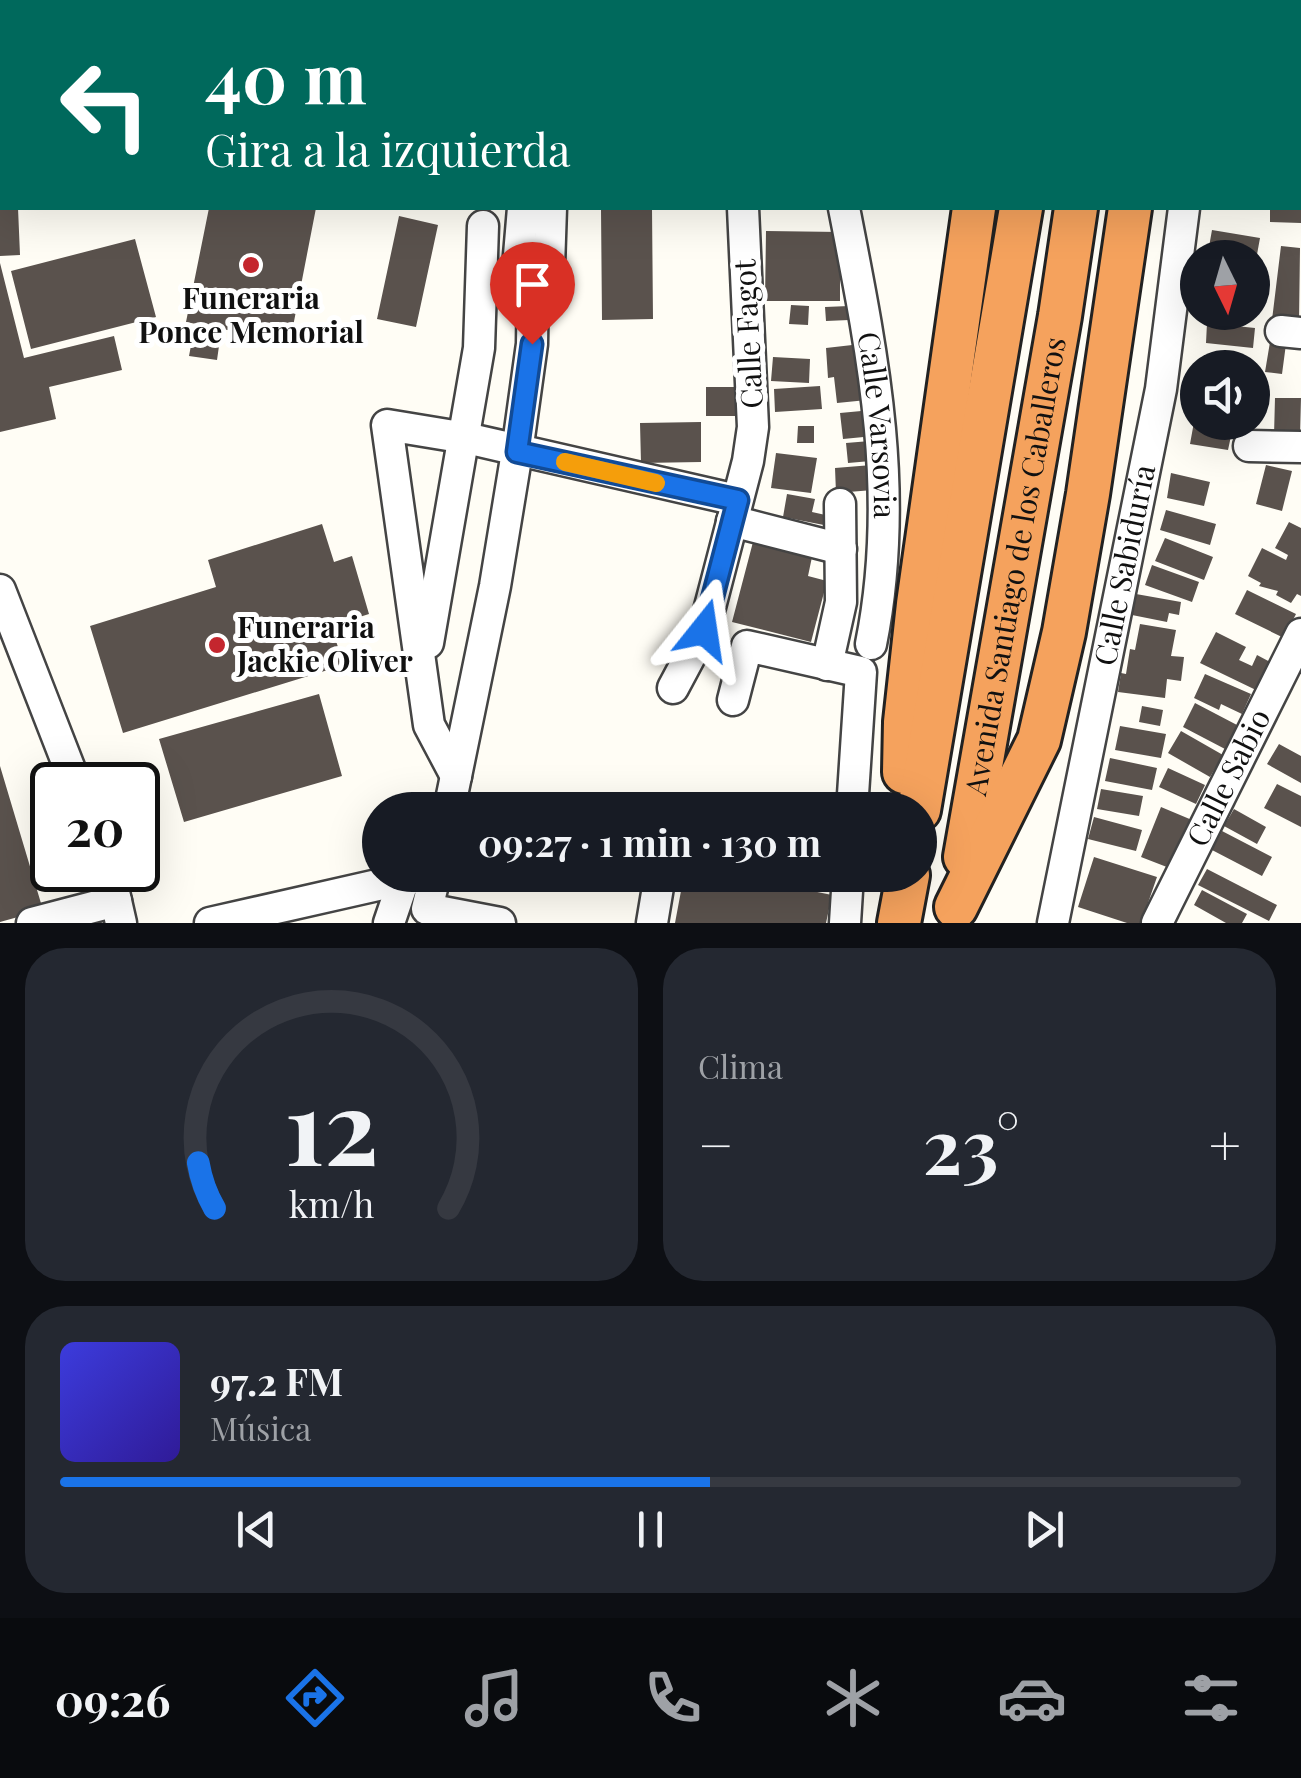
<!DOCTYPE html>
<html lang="es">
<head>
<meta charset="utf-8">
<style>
  :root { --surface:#171b24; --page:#242831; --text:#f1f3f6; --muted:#9ea1a6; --line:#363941; --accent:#1a73e8 }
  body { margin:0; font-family:"Playfair Display",serif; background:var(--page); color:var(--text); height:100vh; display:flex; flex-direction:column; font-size:38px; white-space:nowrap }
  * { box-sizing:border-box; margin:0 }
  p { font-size:32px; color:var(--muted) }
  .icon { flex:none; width:55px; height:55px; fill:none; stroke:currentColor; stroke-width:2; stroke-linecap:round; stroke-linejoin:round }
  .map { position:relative; height:923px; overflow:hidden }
  .details { display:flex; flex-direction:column; gap:25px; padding:25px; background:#0d0f14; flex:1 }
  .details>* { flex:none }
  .top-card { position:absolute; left:0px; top:0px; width:1302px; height:210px; box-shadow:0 10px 40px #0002; background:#00695c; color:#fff; overflow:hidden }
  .needle { width:65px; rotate:175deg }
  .tools { position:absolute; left:1180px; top:240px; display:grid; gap:20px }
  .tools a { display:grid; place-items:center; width:90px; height:90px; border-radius:50%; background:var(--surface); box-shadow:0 10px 40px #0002; font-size:50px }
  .speed { position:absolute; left:30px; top:762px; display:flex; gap:20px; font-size:50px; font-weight:700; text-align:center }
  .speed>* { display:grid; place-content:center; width:130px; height:130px; border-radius:50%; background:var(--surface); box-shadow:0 10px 40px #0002; line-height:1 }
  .speed .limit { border:5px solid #111; border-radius:15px; background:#fff; color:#111 }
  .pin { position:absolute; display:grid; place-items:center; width:85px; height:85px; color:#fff; margin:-102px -42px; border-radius:50% 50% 50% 0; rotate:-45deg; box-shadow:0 0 10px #0007 }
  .pin .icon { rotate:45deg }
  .me { position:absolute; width:110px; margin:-55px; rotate:15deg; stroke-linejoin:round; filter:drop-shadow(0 0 8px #0008) }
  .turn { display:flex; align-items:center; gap:35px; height:210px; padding:0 40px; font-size:45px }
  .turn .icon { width:130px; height:130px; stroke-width:2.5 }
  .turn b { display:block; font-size:70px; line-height:85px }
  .big { font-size:75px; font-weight:700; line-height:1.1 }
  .details .tile { flex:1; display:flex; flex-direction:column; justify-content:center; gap:15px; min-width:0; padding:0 35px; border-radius:40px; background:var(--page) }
  .details .dial { align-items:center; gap:0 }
  .dial svg { height:260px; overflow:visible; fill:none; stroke:var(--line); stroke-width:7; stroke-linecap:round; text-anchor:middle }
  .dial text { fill:var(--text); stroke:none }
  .song { display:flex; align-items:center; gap:30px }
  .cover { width:120px; height:120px; border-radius:15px; background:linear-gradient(135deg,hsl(240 70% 55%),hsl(250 70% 35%)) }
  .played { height:10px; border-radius:5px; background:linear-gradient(90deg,var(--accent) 55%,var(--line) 55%) }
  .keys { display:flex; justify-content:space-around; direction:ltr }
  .heat { display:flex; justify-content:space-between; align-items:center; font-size:55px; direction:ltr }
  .details .tiles { flex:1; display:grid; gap:25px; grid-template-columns:1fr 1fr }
  .tile:last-child { grid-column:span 2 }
  .trip { position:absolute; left:362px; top:792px; width:575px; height:100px; border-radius:50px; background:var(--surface); box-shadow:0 10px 40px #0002; font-weight:700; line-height:100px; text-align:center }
  .tab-bar { display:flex; height:160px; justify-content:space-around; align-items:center; background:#090b0e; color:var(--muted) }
  .tab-bar .icon { width:70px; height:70px }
  .tab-bar .selected { color:var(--accent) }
  .tab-bar b { font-size:45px; color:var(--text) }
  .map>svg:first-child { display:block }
  .building { fill:#5a524d }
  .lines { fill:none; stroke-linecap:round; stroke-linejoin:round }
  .minor-casing { stroke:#444; stroke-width:35 }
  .major-casing { stroke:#222; stroke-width:42 }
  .highway-casing { stroke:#222; stroke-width:48 }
  .minor { stroke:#fff; stroke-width:30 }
  .major { stroke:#f9d66b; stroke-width:38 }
  .highway { stroke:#f5a25d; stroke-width:42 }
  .route-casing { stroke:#114b97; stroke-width:25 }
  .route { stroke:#1a73e8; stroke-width:18 }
  .slow { stroke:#f59e0b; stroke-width:18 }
  .poi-dot { fill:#c4262e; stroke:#fff; stroke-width:4 }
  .labels { text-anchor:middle; stroke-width:10; stroke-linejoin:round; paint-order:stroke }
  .poi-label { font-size:30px; font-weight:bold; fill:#111; stroke:#fff }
  .street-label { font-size:30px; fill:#111; stroke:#fff }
</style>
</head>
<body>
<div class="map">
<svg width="1301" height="923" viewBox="0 0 1301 923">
  <rect width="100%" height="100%" fill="#fffdf5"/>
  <path class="building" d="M0,208H18L20,255L0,256Z
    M209,208H316L290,342L186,322Z
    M652,208L653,319L602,320L601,209Z
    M1270,208H1301V223L1270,222Z
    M399,216L438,225L416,327L377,319Z
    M1212,230L1260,238L1254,271L1252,258H1207Z
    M766,231L840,232V301H765Z
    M135,239L156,317L31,349L11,271Z
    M1281,246L1300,248L1299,323L1272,320Z
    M0,263L24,358L114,336L122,370L49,387L56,419L0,432Z
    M791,305L809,306L808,325L789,324Z
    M849,306V320L826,321L825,307Z
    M1207,323L1255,328L1253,348L1206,343Z
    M193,335L220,339L217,360L189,356Z
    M1270,342L1286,344L1282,374L1265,372Z
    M861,344L867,400L837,403L834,377L828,378L826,348Z
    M1204,355L1253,363L1252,368H1202Z
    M773,357L810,359L809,383L771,381Z
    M820,386L822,409L775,412L774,389Z
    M706,387H750L749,416H706Z
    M1275,398H1301L1300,436L1274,435Z
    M872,410L874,436L843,439L840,413Z
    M1196,411L1198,422H1234L1228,450L1190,444Z
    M701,422V462L641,463L640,423Z
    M798,426H814V443H797Z
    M870,441L871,461L848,463L846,443Z
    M776,453L817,458L811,493L771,488Z
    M872,465L873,490L836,493L835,468Z
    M1266,465L1292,471L1282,511L1256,504Z
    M1171,473L1210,482L1204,506L1167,498Z
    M787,494L815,499L812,512L830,516L829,526L783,517Z
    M1166,510L1216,524L1210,545L1160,530Z
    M1289,522L1301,528V596L1297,594L1291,603L1276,595L1278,591L1259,586L1261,583L1248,576L1262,548L1286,560L1288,555L1275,548Z
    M322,524L334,562L352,556L369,614L331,626L344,665L123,733L90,626L216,587L208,560Z
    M1165,538L1213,557L1204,580L1155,561Z
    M753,542L812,557L808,576L827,581L811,642L732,622Z
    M1152,565L1199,582L1192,602L1145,585Z
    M1247,590L1296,614L1284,638L1235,614Z
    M1136,594L1181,602L1179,615L1169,613L1167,622L1132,615Z
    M1140,624L1176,630L1171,656L1184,657L1181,681L1167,679L1165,698L1118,692L1121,673L1126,674L1130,649L1135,650Z
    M1216,632L1246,647L1239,660L1252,666L1257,655L1272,663L1258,691L1200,663Z
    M1205,674L1251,694L1242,714L1221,704L1219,710L1194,698Z
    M319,694L342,776L184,822L159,739Z
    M1195,703L1237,725L1225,749L1183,727Z
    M1142,706L1163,710L1160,726L1139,722Z
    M1120,726L1166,734L1161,758L1115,750Z
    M1181,731L1223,755L1210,777L1168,753Z
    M1279,744L1301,756V783L1267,764Z
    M1110,758L1157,768L1152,790L1105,781Z
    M0,766L43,910L0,922Z
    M1168,768L1205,785L1196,804L1159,787Z
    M1277,784L1301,796V827L1264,808Z
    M1101,789L1143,796L1139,816L1097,809Z
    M1161,807L1192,820L1172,869L1141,857Z
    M1234,809L1266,827L1257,844L1224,826Z
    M1094,817L1142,830L1136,851L1088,839Z
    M1222,831L1272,857L1262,876L1212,850Z
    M1094,857L1157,877L1141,923H1127L1078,907Z
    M1207,869L1277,905L1269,921L1198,885Z
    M684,875H733L832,895L826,923H675Z
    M1202,890L1247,914L1242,923H1226L1194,905Z"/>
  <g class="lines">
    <defs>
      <g id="minor">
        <path d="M567,2V0"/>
        <path d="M716,2V0"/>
        <path id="s1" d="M844,208C873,356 901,494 871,644"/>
        <path d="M533,279L549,267L551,208"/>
        <path d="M1281,331L1301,333"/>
        <path d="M1249,446L1301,447"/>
        <path d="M732,521L841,549"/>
        <path d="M0,590L76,785"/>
        <path d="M428,643L479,348L483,226"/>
        <path d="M827,665L841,602L840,504"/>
        <path d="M673,688L704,630L748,461L753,427L743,208"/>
        <path d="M733,700L747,646L861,672L852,810"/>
        <path d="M456,776L429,725L387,425L466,438L737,500"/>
        <path d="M449,810L495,586L517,452L532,344L533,279L518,267L523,208"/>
        <path d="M109,870L121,923"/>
        <path d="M435,876L427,909L500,923"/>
        <path d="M32,923L116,901"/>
        <path d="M210,923L404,879L436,875"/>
        <path d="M389,923L404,879"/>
        <path d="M652,923L660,875"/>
        <path d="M845,923L848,875"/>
        <path id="s2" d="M1053,923L1161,389L1184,208"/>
        <path id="s3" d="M1157,923L1301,634"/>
      </g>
      <path id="major" d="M0,14L2,16
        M1300,120H1301"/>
      <g id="highway">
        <path d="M1004,2V0"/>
        <path d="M1056,2V0"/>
        <path d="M1106,2L1107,0"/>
        <path d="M1157,2V0"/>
        <path d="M904,772L905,722L918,604L974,208"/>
        <path d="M919,810L1021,208"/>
        <path id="s4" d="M965,857L1060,316L1076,208"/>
        <path d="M956,907L1039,740L1064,632L1088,494L1130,208"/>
        <path d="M899,923L908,875"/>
      </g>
    </defs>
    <use href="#minor" class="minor-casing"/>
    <use href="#major" class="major-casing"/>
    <use href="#highway" class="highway-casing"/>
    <use href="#minor" class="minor"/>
    <use href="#major" class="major"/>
    <use href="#highway" class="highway"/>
  </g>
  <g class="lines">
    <defs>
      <path id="route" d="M532,344L517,452L738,500L704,630"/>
    </defs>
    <use href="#route" class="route-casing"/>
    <use href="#route" class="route"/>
    <path class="slow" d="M565,462L656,483"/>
  </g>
  <g class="poi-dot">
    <circle cx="251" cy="265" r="10"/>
    <circle cx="217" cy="645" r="10"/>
  </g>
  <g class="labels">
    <g class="poi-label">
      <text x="251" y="309">Funeraria<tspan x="251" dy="34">Ponce Memorial</tspan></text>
      <text x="237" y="638" text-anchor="start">Funeraria<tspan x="237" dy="34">Jackie Oliver</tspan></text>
    </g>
    <g class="street-label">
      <text transform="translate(749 334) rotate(-93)" y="10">Calle Fagot</text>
      <text dy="10" stroke="none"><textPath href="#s1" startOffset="220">Calle Varsovia</textPath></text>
      <text dy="10" stroke="none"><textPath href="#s4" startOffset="295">Avenida Santiago de los Caballeros</textPath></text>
      <text dy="10" stroke="none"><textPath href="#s2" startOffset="365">Calle Sabiduría</textPath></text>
      <text dy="10" stroke="none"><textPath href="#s3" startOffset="162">Calle Sabio</textPath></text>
    </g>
  </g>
</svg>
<div class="tools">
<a><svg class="needle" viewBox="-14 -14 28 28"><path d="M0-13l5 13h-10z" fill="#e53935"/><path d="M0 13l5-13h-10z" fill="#9ea1a6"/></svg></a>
<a><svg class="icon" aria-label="sound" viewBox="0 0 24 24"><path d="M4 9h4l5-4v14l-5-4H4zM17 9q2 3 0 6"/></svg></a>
</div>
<div class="speed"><div class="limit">20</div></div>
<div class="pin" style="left:532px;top:344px;background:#d93025"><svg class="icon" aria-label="arrive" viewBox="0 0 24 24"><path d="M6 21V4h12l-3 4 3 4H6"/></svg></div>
<svg class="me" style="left:704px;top:630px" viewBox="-20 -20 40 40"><path d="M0-17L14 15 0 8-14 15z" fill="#1a73e8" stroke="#fff" stroke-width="4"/></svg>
<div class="trip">09:27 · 1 min · 130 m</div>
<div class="top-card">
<div class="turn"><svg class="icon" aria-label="left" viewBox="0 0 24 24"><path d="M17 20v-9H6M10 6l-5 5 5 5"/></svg><div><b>40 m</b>Gira a la izquierda</div></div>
</div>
</div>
<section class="details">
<div class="tiles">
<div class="tile dial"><svg viewBox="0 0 100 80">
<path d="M14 69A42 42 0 1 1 86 69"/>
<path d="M14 69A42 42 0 0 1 9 55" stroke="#1a73e8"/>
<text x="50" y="56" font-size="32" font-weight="700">12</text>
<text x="50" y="72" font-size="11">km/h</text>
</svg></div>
<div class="tile"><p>Clima</p>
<div class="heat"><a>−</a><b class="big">23°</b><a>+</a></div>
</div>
<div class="tile">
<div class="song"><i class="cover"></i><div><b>97.2 FM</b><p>Música</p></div></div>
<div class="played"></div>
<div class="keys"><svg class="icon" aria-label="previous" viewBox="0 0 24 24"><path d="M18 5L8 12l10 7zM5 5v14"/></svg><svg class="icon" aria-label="pause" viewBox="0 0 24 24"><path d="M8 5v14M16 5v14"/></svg><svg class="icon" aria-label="next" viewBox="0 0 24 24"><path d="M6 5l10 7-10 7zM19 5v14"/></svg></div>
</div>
</div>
</section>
<nav class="tab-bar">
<b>09:26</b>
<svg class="icon selected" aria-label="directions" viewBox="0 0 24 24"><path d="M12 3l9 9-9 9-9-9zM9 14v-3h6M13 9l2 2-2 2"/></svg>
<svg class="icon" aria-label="music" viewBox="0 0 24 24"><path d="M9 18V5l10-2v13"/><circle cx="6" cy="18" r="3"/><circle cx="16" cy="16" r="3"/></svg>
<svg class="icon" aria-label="phone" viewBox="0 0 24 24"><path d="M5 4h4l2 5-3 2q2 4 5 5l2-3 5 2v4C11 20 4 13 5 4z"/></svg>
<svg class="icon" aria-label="climate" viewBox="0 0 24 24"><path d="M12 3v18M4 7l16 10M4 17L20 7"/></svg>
<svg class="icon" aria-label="car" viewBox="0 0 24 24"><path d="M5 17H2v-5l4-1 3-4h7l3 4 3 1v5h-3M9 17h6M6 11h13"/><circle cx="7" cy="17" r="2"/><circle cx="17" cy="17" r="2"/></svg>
<svg class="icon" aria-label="filters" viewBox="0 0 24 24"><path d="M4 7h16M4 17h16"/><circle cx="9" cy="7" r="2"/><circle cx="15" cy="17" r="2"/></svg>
</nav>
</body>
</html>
